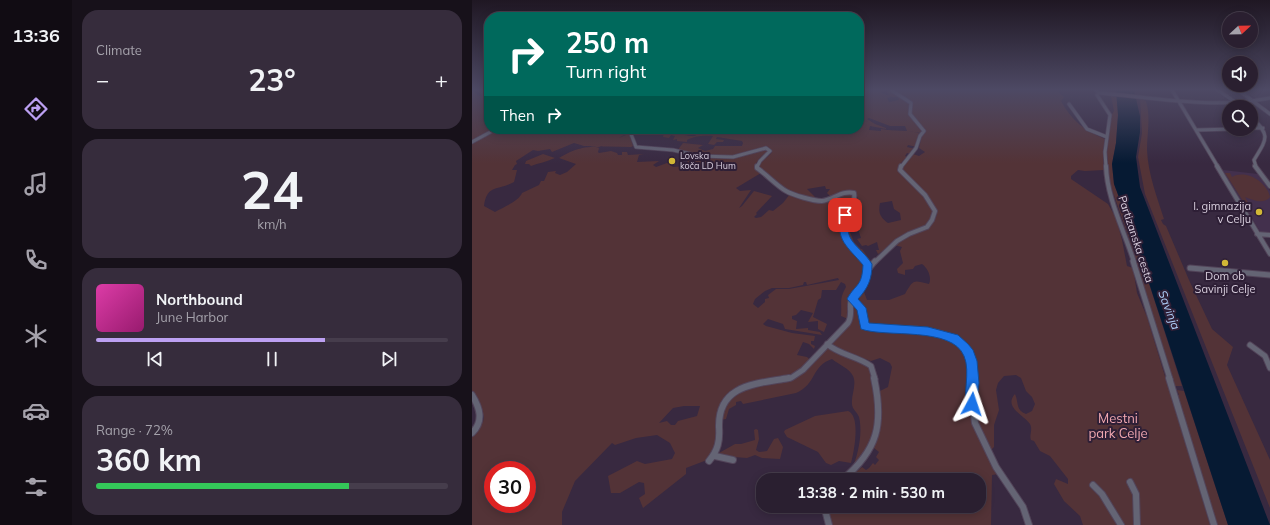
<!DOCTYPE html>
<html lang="en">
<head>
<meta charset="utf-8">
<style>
  :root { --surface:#2a1f30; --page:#362c3c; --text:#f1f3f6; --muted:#a5a2ab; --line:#463d4c; --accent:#bca0f2 }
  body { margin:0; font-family:Mulish,sans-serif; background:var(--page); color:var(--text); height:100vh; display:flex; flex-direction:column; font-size:15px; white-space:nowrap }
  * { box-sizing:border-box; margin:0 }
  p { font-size:13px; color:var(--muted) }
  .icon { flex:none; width:22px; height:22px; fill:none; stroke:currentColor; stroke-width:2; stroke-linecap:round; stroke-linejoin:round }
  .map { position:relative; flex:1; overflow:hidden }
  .panel { display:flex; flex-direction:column; gap:10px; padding:10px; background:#17111a; width:400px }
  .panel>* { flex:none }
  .top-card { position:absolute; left:12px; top:12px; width:380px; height:122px; border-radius:16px; box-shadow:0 2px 10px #0003,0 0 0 1px var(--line); background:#00695c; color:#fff; overflow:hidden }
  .needle { width:26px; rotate:68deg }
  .tools { position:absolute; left:750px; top:12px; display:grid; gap:8px }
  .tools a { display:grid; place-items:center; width:36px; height:36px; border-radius:50%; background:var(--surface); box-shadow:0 2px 10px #0003,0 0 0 1px var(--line); font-size:20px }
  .speed { position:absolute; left:12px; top:461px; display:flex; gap:8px; font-size:20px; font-weight:700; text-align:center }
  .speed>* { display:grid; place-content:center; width:52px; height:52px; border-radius:50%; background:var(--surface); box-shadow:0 2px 10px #0003,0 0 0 1px var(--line); line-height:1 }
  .speed .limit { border:6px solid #d22; background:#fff; color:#111 }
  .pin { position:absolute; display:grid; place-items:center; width:34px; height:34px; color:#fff; margin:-17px; border-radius:8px; box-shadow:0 2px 6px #0006 }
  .me { position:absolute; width:44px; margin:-22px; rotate:5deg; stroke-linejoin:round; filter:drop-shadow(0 0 3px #0008) }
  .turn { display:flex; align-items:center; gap:14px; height:84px; padding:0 16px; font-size:18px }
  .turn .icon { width:52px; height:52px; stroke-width:2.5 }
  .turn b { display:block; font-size:28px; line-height:34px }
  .then { display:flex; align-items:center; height:38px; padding:0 16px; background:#0003; gap:8px; font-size:15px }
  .big { font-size:30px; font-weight:700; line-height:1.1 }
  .panel .tile { flex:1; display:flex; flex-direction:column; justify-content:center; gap:6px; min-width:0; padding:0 14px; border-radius:16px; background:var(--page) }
  .panel .dial { align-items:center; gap:0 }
  .dial b { font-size:52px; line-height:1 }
  .song { display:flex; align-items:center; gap:12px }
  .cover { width:48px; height:48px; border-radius:6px; background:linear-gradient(135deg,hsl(320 70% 55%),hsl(320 70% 35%)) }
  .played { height:4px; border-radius:2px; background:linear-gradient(90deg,var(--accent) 65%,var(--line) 65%) }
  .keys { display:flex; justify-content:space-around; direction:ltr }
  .heat { display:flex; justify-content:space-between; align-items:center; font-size:22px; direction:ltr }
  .charge { height:6px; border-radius:3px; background:linear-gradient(90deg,#34c759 72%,var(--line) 0) }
  .trip { position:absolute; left:284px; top:473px; width:230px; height:40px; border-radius:16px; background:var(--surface); box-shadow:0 2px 10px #0003,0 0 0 1px var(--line); font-weight:700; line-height:40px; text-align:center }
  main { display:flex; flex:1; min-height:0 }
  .tabs { display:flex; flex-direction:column; width:72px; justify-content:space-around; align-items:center; background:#110c13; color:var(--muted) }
  .tabs .icon { width:28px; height:28px }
  .tabs .selected { color:var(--accent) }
  .tabs b { font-size:18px; color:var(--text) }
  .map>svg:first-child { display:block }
  .built { fill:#43304d }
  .green { fill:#533337; fill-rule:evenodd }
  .water { fill:#061a33 }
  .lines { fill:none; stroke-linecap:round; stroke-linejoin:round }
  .minor-far3-casing { stroke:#524459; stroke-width:4.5 }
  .minor-far2-casing { stroke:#524459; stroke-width:6 }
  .minor-far1-casing { stroke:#524459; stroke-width:7 }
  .minor-casing { stroke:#524459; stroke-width:8 }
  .minor-far3 { stroke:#646474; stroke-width:3 }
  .minor-far2 { stroke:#646474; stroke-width:4 }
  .minor-far1 { stroke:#646474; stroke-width:5 }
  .minor { stroke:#646474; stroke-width:6 }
  .route { fill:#1a73e8; stroke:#114b97 }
  .poi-dot { fill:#d1b736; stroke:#2e1f36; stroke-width:1.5 }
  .labels { text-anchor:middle; stroke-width:4; stroke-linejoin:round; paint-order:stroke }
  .far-poi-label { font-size:9px; fill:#d9cfde; stroke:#2e1f36; text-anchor:start }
  .poi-label { font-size:11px; fill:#d9cfde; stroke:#2e1f36; text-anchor:end }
  .street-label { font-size:11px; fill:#d9cfde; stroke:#2e1f36 }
  .water-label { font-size:12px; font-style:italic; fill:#aecdf8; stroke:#2e1f36 }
  .near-park-label { font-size:13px; fill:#f0a7b0; stroke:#2e1f36 }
</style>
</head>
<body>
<main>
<nav class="tabs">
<b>13:36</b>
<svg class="icon selected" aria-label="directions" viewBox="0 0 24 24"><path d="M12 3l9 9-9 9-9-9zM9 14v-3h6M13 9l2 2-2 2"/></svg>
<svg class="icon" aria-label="music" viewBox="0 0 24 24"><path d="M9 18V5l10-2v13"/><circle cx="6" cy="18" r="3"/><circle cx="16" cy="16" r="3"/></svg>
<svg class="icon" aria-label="phone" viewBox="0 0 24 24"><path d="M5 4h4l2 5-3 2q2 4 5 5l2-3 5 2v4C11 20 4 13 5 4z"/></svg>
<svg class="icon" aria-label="climate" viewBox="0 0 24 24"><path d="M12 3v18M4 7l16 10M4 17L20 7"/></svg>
<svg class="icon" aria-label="car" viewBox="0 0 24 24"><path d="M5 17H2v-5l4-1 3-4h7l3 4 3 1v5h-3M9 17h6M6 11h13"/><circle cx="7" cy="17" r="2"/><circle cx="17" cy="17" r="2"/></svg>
<svg class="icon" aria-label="filters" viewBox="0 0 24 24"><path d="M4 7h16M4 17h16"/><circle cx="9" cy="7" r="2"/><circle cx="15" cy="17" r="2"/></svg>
</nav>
<section class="panel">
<div class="tile"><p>Climate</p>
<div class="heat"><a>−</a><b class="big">23°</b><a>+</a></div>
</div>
<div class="tile dial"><b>24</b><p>km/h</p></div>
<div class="tile">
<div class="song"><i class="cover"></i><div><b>Northbound</b><p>June Harbor</p></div></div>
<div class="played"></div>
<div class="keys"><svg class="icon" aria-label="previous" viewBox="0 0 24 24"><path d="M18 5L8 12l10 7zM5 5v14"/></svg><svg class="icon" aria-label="pause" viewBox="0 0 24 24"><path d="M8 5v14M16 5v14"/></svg><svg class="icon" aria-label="next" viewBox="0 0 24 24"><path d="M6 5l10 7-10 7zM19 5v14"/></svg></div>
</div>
<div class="tile"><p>Range · 72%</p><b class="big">360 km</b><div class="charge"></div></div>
</section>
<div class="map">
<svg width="798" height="525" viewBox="0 0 798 525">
  <rect width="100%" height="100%" fill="#382940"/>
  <path class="built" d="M751,170L786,174L798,191V234L789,233Z"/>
  <path class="green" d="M0,90L7,96L9,95L4,90H17V129H23L0,142Z
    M387,90H414V91L408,92L419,97L415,98L417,102L427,100L426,97H420L415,95L418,94L415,93V90H418L438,103L437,115L449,129L451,132L449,133L435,131L433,126H418L397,118L395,119L403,124L414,128V129L398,126L397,130L409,131V129C422,132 437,129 449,134L445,147L436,145L435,147L443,149L439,154L435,153L433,156L435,157L428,164L426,169C436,182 460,197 462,215L455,225L406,254L404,250H407L405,242L396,246L394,245L390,246L385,239L389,238L386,229L385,217H383L381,229L378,232L382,242L389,249H390L398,260H402L397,267L372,233V228H378L379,219L374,218L376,213L380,215L382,212L379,210L386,198L383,192C374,192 366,191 359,197L355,193L358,189H354L353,186L335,189L343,197V200L319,193L286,166C289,160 296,158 300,152L298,149L293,147C289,148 285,151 281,152C257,160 230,156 205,151L211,143L231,145L226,148L233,151L241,149L243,146H270L271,143L270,141L245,137L244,139L252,140L251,142H245L242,145L236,144L241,136C233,135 221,136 215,140V142L205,141V139L201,140L203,136L199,135L197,138L191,137L192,133C204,131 213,137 224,136L221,132L224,129H387ZM420,201L422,209L428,213L429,220L416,223C408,217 406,213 408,203Z
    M421,90H587V93L592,97L589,101C599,120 613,131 633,139L631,152L632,170L613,171L606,170L599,176V179L636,204L644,218L650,240L655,266L661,268L665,293L675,317L738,525H611L608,516L592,501L582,484L584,479L596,484V479L578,456L568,451L562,441L559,440C557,435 561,430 558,424C553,416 531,407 543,394C547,402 543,410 554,414L560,411L563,404L560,397L554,391L549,378L544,375L532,376L526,383L524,390L527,410L522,425V447L519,450L503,419L501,360C491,323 425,327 394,325L393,316L382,298L391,289L395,300H417L433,294C442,278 442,281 457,284C460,278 456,268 450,264L443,266L441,269L433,270V275L426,273L425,269L431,263L428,251L430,247L422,245L435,236L454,229L461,222L465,215L464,209L458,200L428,168L441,154L447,156L453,152L447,148L450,135L454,132L439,115C441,97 435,98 421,90Z
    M639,96L645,97L646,115L644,143L640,164L642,184L662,237L710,386H703L697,371L657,238L638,184L635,153L639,116L642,111Z
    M669,99L674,101C679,118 675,132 675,150C676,174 685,197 692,219L689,220L691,224L694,226L717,280L740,329L761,347L755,365L798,460V508L673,194L666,157L670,133L668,100Z
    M25,129H59V132L72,129H155L152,135L147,138L154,135L156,129L161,146L159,147L112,146L102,143L80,152L78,149L66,151L61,150L44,161L45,164L43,165L40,170H45L42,182C25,191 15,184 12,206L23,212C30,208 47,201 50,193L67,185L69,181H72L76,172L84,171L83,173L88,175L95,172L104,164L87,158C104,148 111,147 131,146L124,148H127L126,152L127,153L139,151L145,153L146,155H150V152H155L156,155L172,154L167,155L165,162L187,161L181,165L184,167L195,163L201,167L216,166L217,164H215L217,155L270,156L283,153L293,149L296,151L287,159L283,165L284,169L289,173L264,188L268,191L279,190L267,208L270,206L282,191L300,196L284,213L285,214L282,217L284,218L289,217L297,210L301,211L311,203L318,194C326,196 338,203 345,202C357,200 370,190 382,195L377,208L371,215L370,232C383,250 401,263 389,286C387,290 383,292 380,295C375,301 376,312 376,319L369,316C370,303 367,299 374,287L373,284L369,282L364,290H350L349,298L346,300L341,317L355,324L352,332L346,329V321L336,322L341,313L329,310L324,315L320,316V319L325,321L324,329L336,328V330L348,332L350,335L313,329L311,324L296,319L291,324L294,326L320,333L343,336L342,341H339V344L343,346L342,349L337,344L331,342L325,355L335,357L339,361L325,374L258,393C239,406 250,422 246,440C244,447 239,454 235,460L214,468V474L171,508L167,498L173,494L172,483L167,482L148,493H139L136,476L165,461L173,464L200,459L203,453L198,443L185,435L164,438L143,445L140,443L103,481L90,512V525H0V435L11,422L12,417L7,402L0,392V143ZM366,278L367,280L317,289H304L296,295L297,298L293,299V302L286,308L281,304L283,299L293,291L300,288H317L331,285L332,282H334L335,285ZM212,406H228L225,416L206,421L203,425H199L195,421L187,423L201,408ZM21,470H55V504H21Z
    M71,154L83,158C74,162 67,163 59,166L57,164H53L54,161Z
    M753,173H758L760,177C774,169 795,182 798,197C792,205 781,200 773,197L777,204H773Z
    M380,303L389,310L390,325L464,334L478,338L496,354L499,378V415L527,474L520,475L519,525H359L354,506H507V480H375L390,467L394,470L397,468L401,463L403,465L407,460L404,457L407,452L402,448L406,392L416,387L420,367L418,363L408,358L399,361L359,347V342H361L372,328Z
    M356,348L399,368C402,388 407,424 399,443C395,452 386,461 380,469C386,455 391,433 387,417C385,412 380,409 380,404C379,395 385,385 381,376C378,369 366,364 360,359C339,366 345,384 324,393L271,404L269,401L264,402V405L257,409L254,419L248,420L251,402L269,389L321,378Z
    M705,390L712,391L756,525H745L705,395H707Z
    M376,411C389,416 382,452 379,463L367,461L359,465L354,463L346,452L315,437L312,432L313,430L343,416Z
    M284,429L286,430L287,439L284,450L287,452L295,451L302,439L306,438L311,447L308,459L290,458L283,455L275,458L249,456L247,453L263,444H269L283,440L282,430Z"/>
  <path class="water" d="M644,90H662L668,116V132L664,157L668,187L798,525H756L662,237L642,184L640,164L644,143L646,115Z"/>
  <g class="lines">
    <defs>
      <path id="minor-far3" d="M419,90L439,103L438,114L452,131L448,136L444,148L429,167
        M624,90L627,93
        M700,90L746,167
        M746,90L770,107
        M766,90L798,114
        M629,93C685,98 742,109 798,98
        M625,95L638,115L633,152L634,167
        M597,104L615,129L635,137
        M779,116C798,136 796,137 782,160L784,167
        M779,128H791
        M157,129L164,147L201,150L227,156L261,157L294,148L298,151L288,161L285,167
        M724,130L762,129
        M0,142L24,129"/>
      <path id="minor-far2" d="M285,166V168C294,174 305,186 314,191C321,195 341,201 350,201C361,200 370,190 382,193C385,209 366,218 372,235C375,246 388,251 394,262
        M634,166C635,199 652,230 662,262
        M745,166L798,254
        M783,166L798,186
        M785,234L798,235
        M403,262L425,241L437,234L455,227L460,220L463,211L453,195L428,170L429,166"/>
      <path id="minor-far1" d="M661,261L698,379
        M718,268L798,275
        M395,271L403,261
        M380,299L390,308L392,326C434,333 499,316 500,379
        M355,344C368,355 385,356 399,366L403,379
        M778,345L793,356L798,368
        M311,379L319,378L331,370L376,323C381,315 377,308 379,301C381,297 384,294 387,291C394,283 398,270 393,261"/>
      <path id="minor" d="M500,378V401L503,423L524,467L551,507L557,525
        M697,378L742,525
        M0,395C8,408 12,421 0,433
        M243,456L261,460
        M237,461C246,450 248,441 247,427C246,384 284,384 317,378
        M370,480C406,450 412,424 402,378
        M658,482L664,494L665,525
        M621,485L630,494L649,525
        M352,506L357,525"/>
    </defs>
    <use href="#minor-far3" class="minor-far3-casing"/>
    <use href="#minor-far2" class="minor-far2-casing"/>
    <use href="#minor-far1" class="minor-far1-casing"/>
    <use href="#minor" class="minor-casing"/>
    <use href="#minor-far3" class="minor-far3"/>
    <use href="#minor-far2" class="minor-far2"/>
    <use href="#minor-far1" class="minor-far1"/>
    <use href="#minor" class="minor"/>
  </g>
  <linearGradient id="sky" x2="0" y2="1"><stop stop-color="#1f1723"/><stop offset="0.55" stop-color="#4d4964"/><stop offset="1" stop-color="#4d4964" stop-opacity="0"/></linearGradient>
  <rect width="798" height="163" fill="url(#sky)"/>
  <path class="route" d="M373,212L377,215C371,243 387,244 400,264C400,279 396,288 386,299L394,308L397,323L456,327L486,335L496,344L501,350L505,361L507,383L504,408L500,410L495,408C490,397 499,372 492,356C480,326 414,338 389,329L385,310L375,299C384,283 390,287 391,265C376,247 363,240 369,215Z"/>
  <g class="poi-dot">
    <circle cx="200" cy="161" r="4"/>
    <circle cx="787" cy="212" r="4"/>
    <circle cx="753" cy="263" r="4"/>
  </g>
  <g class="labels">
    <g class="far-poi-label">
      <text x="208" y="159">Lovska<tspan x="208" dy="10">koča LD Hum</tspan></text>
    </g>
    <g class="poi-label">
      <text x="779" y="210">I. gimnazija<tspan x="779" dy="13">v Celju</tspan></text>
      <text x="753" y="280" text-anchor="middle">Dom ob<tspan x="753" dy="13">Savinji Celje</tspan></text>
    </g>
    <g class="street-label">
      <text transform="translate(664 239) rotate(72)" y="4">Partizanska cesta</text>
    </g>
    <g class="water-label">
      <text transform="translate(697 310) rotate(69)" y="4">Savinja</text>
    </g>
    <g class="near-park-label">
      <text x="646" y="423">Mestni<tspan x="646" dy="15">park Celje</tspan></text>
    </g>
  </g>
</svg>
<div class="tools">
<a><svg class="needle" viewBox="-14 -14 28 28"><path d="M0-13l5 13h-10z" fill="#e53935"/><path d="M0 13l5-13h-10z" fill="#a5a2ab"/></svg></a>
<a><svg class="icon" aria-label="sound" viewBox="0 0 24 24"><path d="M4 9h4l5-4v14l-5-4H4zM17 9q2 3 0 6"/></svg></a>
<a><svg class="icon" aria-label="search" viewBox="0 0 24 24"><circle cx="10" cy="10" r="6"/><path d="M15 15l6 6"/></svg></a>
</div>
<div class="speed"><div class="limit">30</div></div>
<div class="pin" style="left:373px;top:215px;background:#d93025"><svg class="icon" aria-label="arrive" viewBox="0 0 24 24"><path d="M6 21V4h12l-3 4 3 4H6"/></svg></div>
<svg class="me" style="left:500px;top:404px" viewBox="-20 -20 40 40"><path d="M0-17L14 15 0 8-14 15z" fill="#1a73e8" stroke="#fff" stroke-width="4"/></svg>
<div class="trip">13:38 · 2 min · 530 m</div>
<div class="top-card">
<div class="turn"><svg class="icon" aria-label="right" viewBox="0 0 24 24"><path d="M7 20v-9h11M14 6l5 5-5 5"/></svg><div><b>250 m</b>Turn right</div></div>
<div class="then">Then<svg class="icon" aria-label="right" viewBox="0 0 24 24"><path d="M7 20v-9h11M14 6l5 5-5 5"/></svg></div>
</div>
</div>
</main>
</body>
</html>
